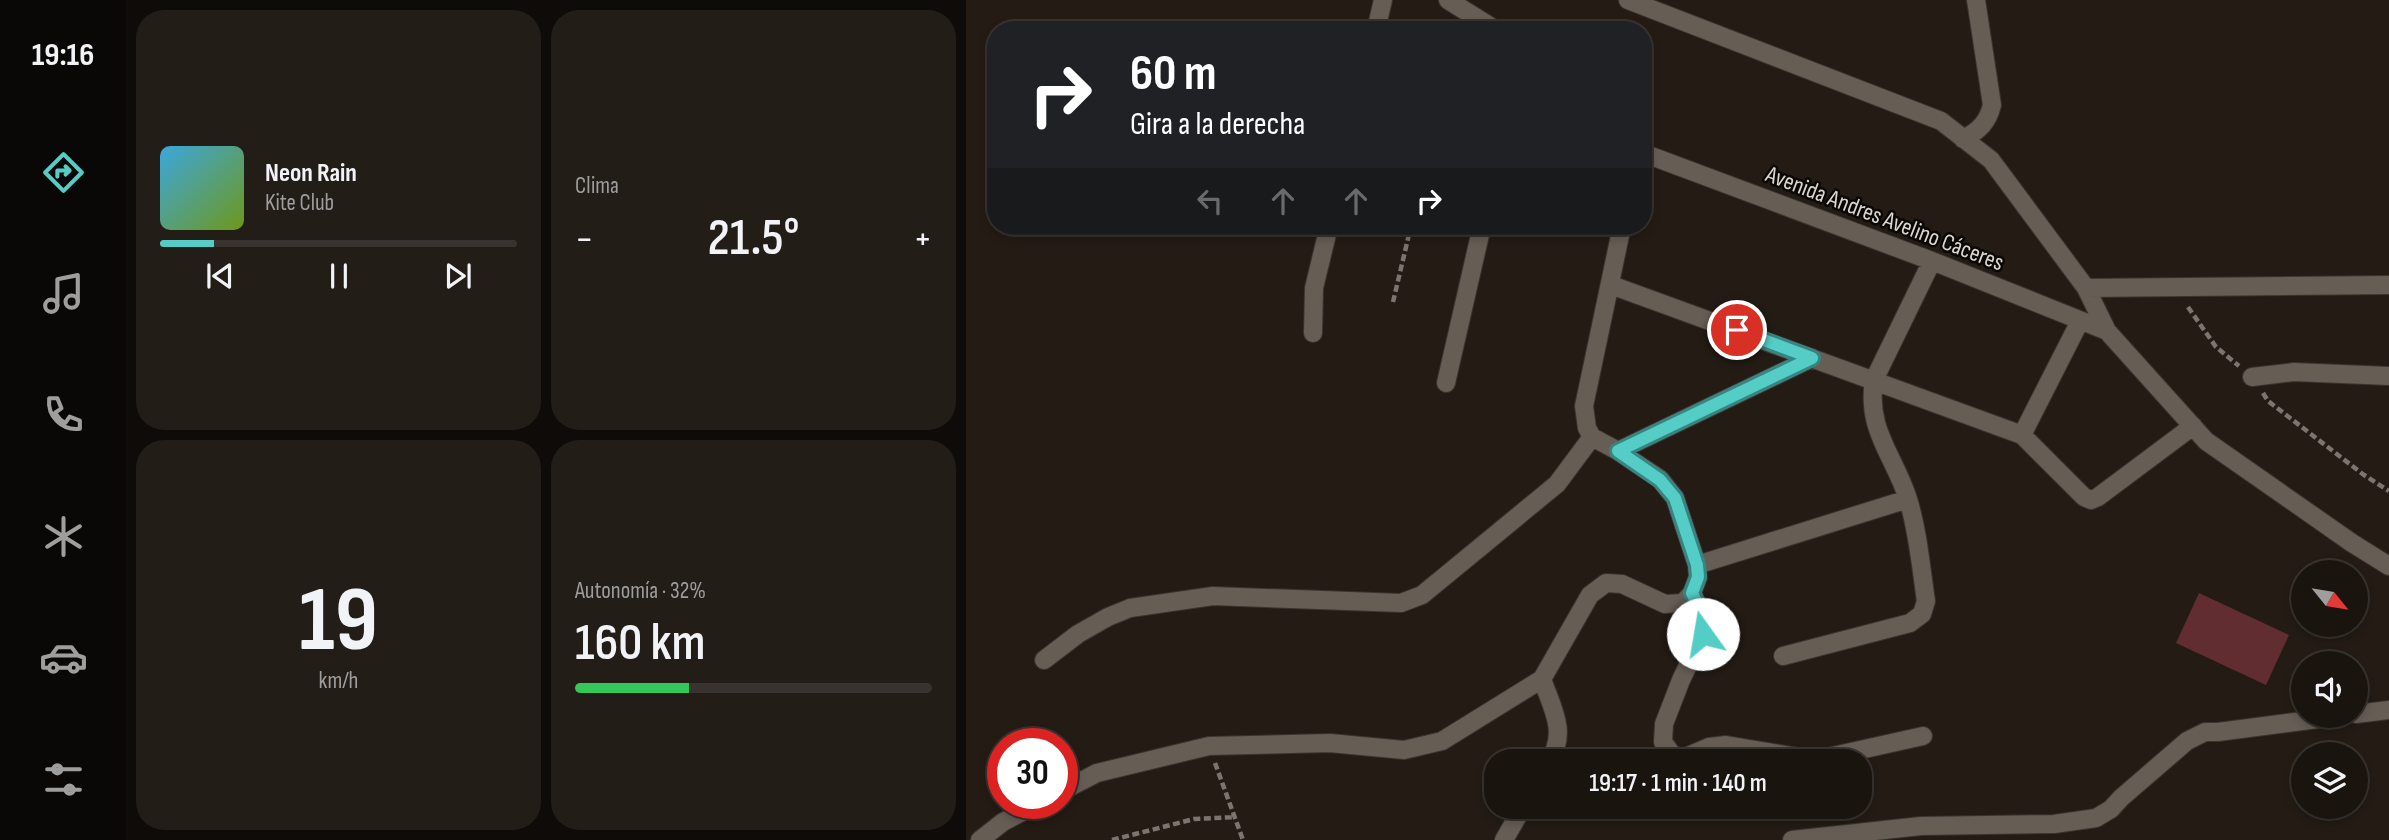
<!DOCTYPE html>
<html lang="es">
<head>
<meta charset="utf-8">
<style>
  :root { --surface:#1a140f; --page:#231d18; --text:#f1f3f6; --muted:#9f9e9e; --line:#38332f; --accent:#54cdc7 }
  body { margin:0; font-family:"Sofia Sans Condensed",sans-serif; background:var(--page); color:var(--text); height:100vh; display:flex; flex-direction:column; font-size:26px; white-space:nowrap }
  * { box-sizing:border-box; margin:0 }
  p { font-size:23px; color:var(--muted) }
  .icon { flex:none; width:38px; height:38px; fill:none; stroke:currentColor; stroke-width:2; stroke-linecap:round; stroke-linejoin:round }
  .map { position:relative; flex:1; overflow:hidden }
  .sheet { display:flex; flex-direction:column; gap:10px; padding:10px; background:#0e0b08; width:840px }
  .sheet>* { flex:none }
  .banner { position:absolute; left:21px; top:21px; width:665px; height:214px; border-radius:28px; box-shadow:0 4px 10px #0003,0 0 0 2px var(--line); background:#202124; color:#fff; overflow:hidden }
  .needle { width:46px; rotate:120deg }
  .buttons { position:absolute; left:1325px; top:560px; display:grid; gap:14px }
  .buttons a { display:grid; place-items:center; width:77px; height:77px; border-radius:50%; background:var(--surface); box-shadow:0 4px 10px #0003,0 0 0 2px var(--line); font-size:35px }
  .speed { position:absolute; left:21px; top:728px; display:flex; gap:14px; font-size:35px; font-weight:700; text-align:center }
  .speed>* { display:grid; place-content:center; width:91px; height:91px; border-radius:50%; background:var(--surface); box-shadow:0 4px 10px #0003,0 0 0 2px var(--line); line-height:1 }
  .speed .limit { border:10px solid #d22; background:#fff; color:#111 }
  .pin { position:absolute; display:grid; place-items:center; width:60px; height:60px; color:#fff; margin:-30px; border:4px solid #fff; border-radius:50%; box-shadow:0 2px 7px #0007 }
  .me { position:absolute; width:77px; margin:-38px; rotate:347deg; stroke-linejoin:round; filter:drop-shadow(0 0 5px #0008) }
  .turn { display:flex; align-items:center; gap:24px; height:147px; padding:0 28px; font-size:32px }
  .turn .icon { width:91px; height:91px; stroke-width:2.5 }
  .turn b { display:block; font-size:49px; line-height:60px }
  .lanes { display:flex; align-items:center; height:66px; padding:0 28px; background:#0003; justify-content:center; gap:35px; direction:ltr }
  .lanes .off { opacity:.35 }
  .big { font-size:52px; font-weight:600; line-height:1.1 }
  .sheet .card { flex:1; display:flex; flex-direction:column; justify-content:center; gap:10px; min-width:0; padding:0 24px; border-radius:28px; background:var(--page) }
  .sheet .dial { align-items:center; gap:0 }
  .dial b { font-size:91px; line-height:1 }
  .song { display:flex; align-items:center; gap:21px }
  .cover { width:84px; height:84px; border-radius:10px; background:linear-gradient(135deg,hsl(200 70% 55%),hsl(80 70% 35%)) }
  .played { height:7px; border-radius:4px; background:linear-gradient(90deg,var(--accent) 15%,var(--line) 15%) }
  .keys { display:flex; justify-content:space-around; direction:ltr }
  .heat { display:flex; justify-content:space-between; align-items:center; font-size:38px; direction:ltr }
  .charge { height:10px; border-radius:5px; background:linear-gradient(90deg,#34c759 32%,var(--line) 0) }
  .sheet .tiles { flex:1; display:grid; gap:10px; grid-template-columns:repeat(2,1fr) }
  .trip { position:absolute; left:518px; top:749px; width:388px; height:70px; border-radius:28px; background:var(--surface); box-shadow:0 4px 10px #0003,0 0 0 2px var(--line); font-weight:600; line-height:70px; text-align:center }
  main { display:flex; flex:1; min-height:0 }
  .tab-bar { display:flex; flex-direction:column; width:126px; justify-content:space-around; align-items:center; background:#0a0806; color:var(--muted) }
  .tab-bar .icon { width:49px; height:49px }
  .tab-bar .current { color:var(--accent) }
  .tab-bar b { font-size:32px; color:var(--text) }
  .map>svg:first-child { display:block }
  .green { fill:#622d30 }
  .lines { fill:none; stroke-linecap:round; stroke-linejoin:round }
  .minor-casing { stroke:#3a3430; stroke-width:20 }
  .path { stroke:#7c756f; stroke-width:4.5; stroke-dasharray:7 3.5; stroke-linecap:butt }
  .minor { stroke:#665d55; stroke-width:18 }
  .route-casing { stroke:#378581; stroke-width:18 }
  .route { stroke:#54cdc7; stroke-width:12 }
  .labels { text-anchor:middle; stroke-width:5; stroke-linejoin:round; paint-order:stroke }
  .street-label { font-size:24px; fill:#dbd6d1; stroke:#0a0705 }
</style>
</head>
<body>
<main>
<nav class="tab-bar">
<b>19:16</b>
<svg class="icon current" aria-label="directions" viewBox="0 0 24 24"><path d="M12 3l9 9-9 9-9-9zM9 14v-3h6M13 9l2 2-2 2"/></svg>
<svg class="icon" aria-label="music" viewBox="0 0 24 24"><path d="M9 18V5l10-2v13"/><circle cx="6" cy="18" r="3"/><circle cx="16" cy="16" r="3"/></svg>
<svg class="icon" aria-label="phone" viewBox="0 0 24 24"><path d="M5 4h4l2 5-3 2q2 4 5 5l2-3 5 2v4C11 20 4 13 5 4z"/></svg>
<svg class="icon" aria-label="climate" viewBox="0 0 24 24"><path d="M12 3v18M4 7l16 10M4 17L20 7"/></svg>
<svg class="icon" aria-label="car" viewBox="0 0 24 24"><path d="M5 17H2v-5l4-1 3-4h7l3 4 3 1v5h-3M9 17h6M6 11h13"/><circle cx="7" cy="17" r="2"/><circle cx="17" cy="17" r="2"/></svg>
<svg class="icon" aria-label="filters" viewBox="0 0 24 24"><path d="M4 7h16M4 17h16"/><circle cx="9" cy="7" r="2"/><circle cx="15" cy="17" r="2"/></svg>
</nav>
<section class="sheet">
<div class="tiles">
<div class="card">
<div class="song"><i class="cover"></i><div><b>Neon Rain</b><p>Kite Club</p></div></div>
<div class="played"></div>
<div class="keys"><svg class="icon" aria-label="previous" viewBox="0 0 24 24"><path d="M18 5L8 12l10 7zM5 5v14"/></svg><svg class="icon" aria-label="pause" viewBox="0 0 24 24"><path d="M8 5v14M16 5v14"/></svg><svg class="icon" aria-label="next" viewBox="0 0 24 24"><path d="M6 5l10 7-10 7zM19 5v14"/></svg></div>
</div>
<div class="card"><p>Clima</p>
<div class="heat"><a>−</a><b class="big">21.5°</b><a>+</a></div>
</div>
<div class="card dial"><b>19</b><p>km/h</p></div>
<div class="card"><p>Autonomía · 32%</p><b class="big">160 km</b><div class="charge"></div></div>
</div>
</section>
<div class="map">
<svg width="1423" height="840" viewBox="0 0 1423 840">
  <rect width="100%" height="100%" fill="#231b14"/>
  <path class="green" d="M1233,593L1323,635L1300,685L1210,643Z"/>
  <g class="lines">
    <defs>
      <path id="minor" d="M482,0L530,30
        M662,0L975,121L1025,160L1120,288L1141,331L1240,441L1386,543L1423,566
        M410,30L417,0
        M997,139C1013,131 1022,122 1026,105L1010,0
        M677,153L966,261L1141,331
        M645,285L1056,435L1118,497L1125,500L1132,497L1227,426
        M1120,288L1423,285
        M347,333L348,288L363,226
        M1286,377L1328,372L1423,376
        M480,383L516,226
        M1056,435L1114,321
        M652,451L846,358
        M731,565L942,499
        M726,593L737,616V634L715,680L698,724L697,742L705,753L715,759L743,747L760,745L849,760L957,736
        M817,656L944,623L956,614L960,601C955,568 952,531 942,499C928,455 900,430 908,380L966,261
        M78,660L112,634L142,617L164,608L247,596L435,603L456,595L591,484L626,437
        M576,679C586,708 602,732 583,761
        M1390,714L1423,710
        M96,791L131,773L243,746L364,743L438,750L476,741L576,679L624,595L640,583L656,584L699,604L717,603L726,593L732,577L731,565L709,498L694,479L652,451L626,437L621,428L618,406L656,226
        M14,840L37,822L73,803
        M538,840L557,807
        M826,840L955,826L1088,824L1130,818L1145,809L1155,798L1221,741L1239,732H1252L1375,716"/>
    </defs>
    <use href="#minor" class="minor-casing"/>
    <path class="path" d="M479,30L480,20
      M427,302L445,226
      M1222,307L1250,347L1273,366
      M1297,393L1302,401L1398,475L1423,491
      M249,763L277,840
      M146,840L228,819L269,817"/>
    <use href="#minor" class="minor"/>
  </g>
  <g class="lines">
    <defs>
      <path id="route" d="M737,634V616L726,593L732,577L731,565L709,498L694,480L652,451L846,358L771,330"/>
    </defs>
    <use href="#route" class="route-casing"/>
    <use href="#route" class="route"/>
  </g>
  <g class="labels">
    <g class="street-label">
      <text transform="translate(919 218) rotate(21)" y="8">Avenida Andres Avelino Cáceres</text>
    </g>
  </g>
</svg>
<div class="buttons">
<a><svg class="needle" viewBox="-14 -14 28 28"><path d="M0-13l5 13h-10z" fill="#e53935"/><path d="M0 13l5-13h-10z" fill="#9f9e9e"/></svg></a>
<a><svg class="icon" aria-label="sound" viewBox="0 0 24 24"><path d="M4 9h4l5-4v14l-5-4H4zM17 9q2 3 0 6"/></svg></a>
<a><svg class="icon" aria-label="layers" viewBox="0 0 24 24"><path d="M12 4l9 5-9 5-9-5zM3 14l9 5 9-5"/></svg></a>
</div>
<div class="speed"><div class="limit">30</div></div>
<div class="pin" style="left:771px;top:330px;background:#d93025"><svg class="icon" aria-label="arrive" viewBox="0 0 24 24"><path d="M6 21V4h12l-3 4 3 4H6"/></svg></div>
<svg class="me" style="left:737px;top:634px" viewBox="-20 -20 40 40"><circle r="19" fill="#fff"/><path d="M0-13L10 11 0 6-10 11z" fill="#54cdc7"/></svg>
<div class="trip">19:17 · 1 min · 140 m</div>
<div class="banner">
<div class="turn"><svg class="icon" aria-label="right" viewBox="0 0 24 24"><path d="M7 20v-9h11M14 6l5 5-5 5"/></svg><div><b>60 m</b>Gira a la derecha</div></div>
<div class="lanes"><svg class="icon off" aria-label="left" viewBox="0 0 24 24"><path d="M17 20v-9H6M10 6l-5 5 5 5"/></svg><svg class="icon off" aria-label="ahead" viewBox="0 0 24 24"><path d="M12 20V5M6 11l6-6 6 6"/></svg><svg class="icon off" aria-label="ahead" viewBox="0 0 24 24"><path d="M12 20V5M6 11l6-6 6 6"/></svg><svg class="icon" aria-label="right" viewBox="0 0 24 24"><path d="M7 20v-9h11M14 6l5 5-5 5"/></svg></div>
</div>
</div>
</main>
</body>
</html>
